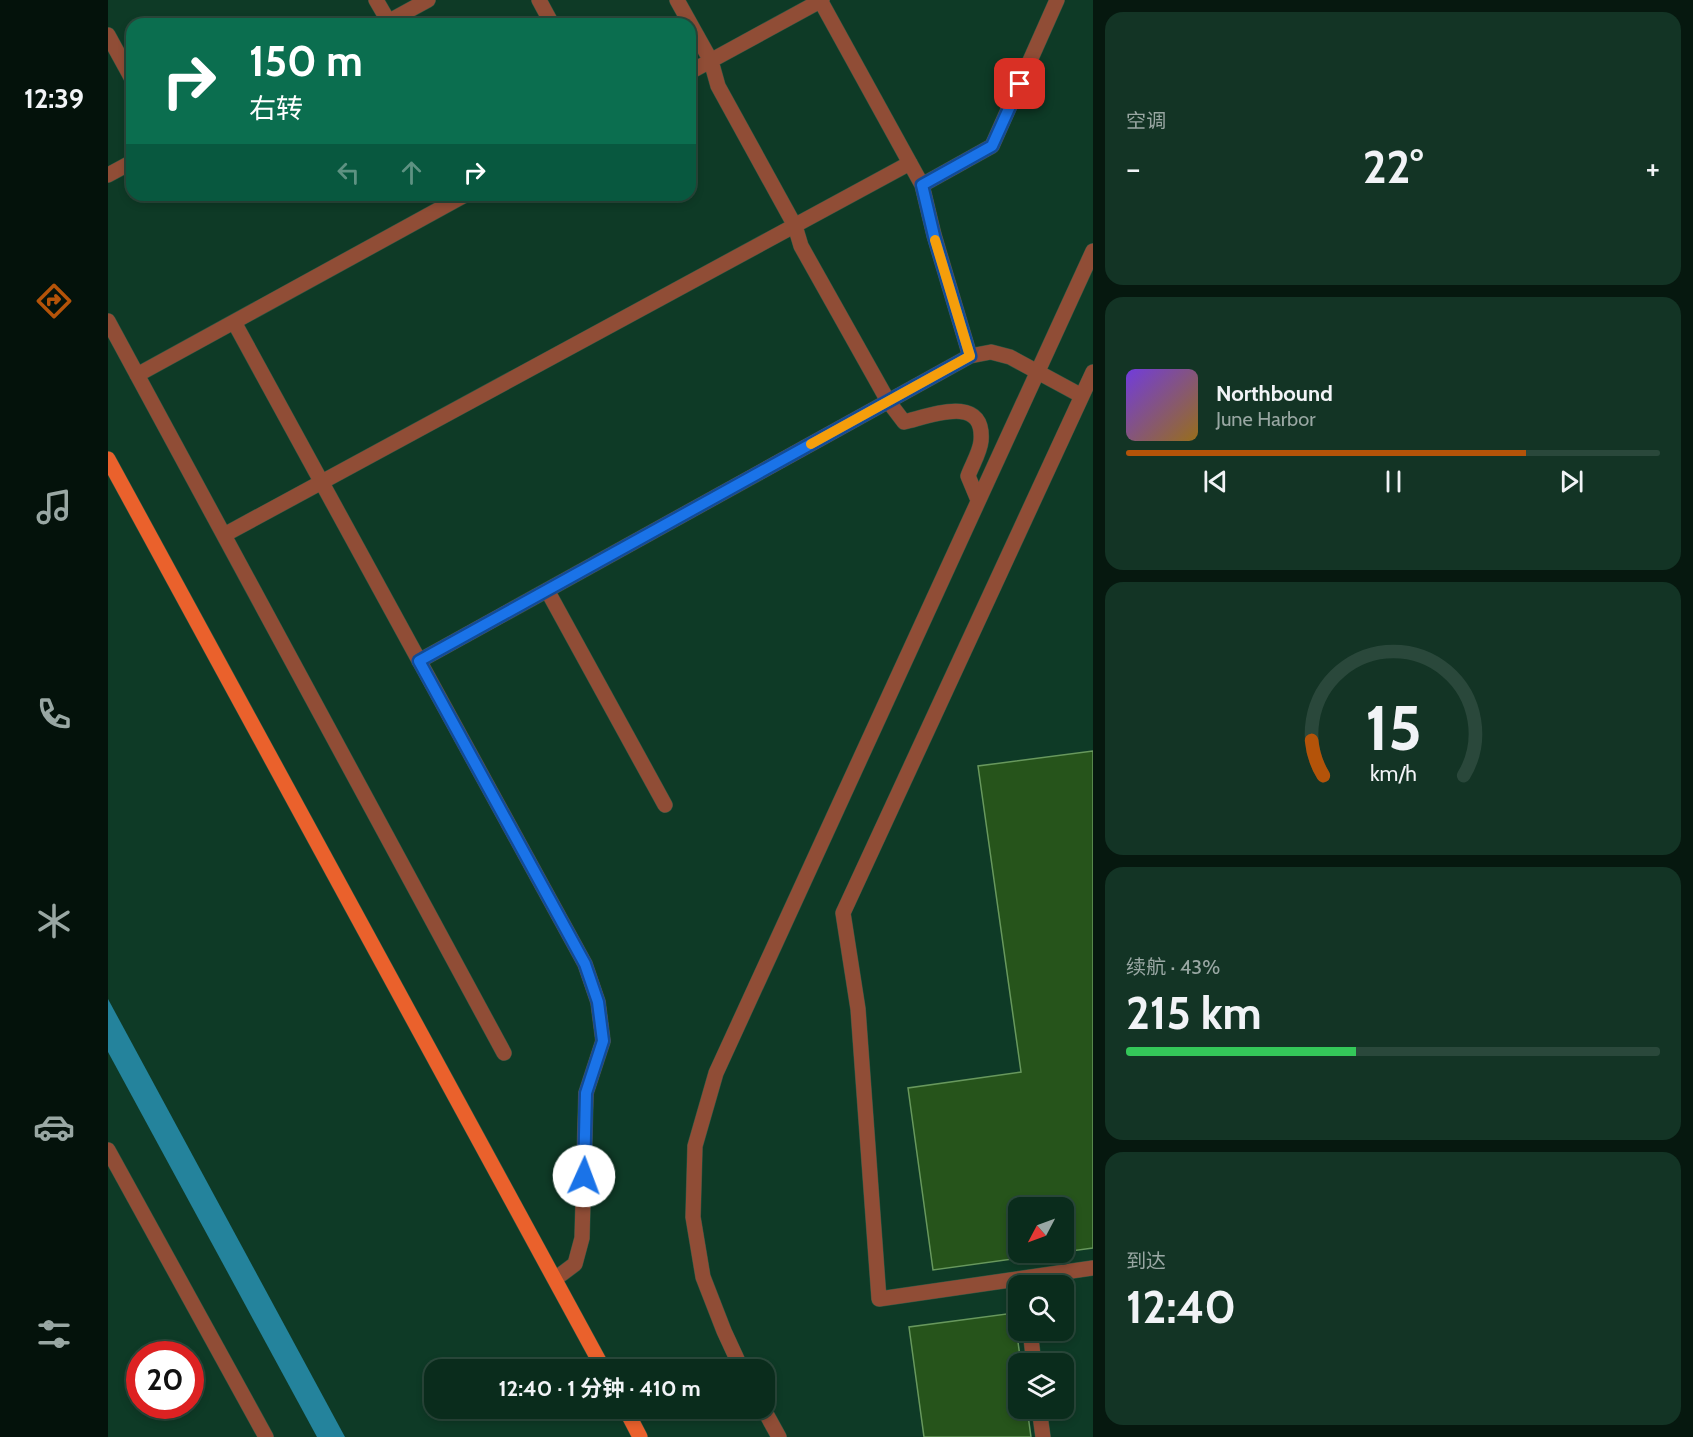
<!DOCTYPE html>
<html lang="zh">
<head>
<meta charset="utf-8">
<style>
  :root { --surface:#0a2c1c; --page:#133425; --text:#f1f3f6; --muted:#99a7a3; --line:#2a483b; --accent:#b45309 }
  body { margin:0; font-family:Cabin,"Noto Sans SC",sans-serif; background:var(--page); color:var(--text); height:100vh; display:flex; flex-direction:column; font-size:22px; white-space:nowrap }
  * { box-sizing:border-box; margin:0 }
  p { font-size:20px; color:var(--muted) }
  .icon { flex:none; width:33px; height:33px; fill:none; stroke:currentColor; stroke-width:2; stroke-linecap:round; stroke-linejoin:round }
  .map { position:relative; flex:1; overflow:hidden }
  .details { display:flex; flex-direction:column; gap:12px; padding:12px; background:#06180f; width:600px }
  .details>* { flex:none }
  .guide { position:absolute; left:18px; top:18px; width:570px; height:183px; border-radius:18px; box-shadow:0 3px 9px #0003,0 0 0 2px var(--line); background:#0b6e4f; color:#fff; overflow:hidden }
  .needle { width:39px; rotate:229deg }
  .buttons { position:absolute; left:900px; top:1197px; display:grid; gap:12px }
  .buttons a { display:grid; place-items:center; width:66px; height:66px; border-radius:12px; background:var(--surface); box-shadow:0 3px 9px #0003,0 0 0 2px var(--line); font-size:30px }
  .speed { position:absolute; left:18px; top:1341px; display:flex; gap:12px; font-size:30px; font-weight:700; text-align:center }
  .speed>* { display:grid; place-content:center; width:78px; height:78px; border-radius:50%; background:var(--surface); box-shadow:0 3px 9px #0003,0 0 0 2px var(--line); line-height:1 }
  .speed .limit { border:9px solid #d22; background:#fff; color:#111 }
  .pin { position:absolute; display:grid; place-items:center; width:51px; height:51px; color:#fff; margin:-26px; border-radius:12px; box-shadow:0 3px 9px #0006 }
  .me { position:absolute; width:66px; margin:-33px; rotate:2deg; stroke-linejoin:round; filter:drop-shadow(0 0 4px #0008) }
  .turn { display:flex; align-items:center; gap:21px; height:126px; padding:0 24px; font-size:27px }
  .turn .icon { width:78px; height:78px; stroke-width:2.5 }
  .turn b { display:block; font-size:42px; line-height:51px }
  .lanes { display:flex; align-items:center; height:57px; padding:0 24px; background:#0003; justify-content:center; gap:30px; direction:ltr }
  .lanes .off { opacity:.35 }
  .big { font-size:45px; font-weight:700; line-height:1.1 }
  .details .tile { flex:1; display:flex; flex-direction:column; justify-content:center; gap:9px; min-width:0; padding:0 21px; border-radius:18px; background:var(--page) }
  .details .dial { align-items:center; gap:0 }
  .dial svg { height:156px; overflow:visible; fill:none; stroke:var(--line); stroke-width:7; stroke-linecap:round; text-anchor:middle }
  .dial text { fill:var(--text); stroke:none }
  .song { display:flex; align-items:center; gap:18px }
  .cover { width:72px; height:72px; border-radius:9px; background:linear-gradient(135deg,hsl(260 70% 55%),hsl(40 70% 35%)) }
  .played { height:6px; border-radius:3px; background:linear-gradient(90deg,var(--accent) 75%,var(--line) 75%) }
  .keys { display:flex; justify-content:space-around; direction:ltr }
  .heat { display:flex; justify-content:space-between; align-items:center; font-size:33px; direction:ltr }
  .charge { height:9px; border-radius:4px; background:linear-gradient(90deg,#34c759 43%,var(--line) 0) }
  .trip { position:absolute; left:316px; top:1359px; width:351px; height:60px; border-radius:18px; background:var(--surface); box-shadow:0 3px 9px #0003,0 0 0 2px var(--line); font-weight:700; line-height:60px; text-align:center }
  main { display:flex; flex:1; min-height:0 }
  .tab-bar { display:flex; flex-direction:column; width:108px; justify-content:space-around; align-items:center; background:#04120b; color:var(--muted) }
  .tab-bar .icon { width:42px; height:42px }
  .tab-bar .active { color:var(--accent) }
  .tab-bar b { font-size:27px; color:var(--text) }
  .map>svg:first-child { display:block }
  .water { fill:#24839c }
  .building { fill:#26541b; stroke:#68985d; stroke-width:1.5 }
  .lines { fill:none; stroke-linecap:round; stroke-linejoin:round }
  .minor-casing { stroke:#2c5743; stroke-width:16 }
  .major-casing { stroke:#2c5743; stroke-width:16 }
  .minor { stroke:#904d36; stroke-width:15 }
  .major { stroke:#ea612c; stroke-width:15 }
  .route-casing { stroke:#114b97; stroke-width:15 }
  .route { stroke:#1a73e8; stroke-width:10 }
  .slow { stroke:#f59e0b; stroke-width:10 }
</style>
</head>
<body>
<main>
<nav class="tab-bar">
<b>12:39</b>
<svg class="icon active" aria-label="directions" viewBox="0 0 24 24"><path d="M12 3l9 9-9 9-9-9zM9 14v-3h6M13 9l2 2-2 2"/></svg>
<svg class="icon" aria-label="music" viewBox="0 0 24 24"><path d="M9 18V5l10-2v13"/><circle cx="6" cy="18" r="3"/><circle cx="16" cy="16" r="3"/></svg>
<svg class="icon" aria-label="phone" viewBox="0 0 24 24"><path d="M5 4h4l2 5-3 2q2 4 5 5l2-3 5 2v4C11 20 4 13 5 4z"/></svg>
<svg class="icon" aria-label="climate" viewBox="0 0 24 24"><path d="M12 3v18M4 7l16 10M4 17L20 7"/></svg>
<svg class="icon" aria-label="car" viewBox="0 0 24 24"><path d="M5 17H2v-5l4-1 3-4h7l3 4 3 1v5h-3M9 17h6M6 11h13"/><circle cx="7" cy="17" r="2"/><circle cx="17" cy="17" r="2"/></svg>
<svg class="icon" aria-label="filters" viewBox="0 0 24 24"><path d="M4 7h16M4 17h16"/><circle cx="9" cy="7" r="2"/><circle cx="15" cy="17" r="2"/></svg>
</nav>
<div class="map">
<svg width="985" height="1437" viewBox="0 0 985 1437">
  <rect width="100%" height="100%" fill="#0e3a26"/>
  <path class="water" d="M0,999L237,1437H209L0,1052Z"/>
  <path class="building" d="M985,751V1248L956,1252V1208H910V1252H955L825,1270L800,1088L913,1072L870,766Z
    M906,1313L913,1364H910V1408H919L923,1437H816L801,1327Z"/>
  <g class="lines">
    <defs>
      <path id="minor" d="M268,0L282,24
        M431,0L444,24
        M569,0L603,61L610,86L687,226L693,246L780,401L796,422C822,416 877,393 873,441C872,452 864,465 860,476L870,500
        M712,0L814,185L826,235L862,356
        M276,24L320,0
        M0,35L24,79
        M582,72L714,0
        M0,175L24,162
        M814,185L884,146L949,0
        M0,321L396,1053
        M126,322L477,964L490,1002L495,1041L478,1093L474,1238L467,1264L447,1279
        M985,372L735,913L750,1009L771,1299L985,1268
        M29,375L357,195
        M116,535L802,163
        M439,590L557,805
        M311,661L862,356L883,352L902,357L974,396
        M0,1150L158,1437
        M922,1330L926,1364
        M634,1370L616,1331L595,1277L585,1217L587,1146L608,1073L985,251
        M655,1408L671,1437
        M931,1408L935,1437"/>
      <path id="major" d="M0,459L496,1370
        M517,1408L532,1437"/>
    </defs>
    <use href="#minor" class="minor-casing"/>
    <use href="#major" class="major-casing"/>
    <use href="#minor" class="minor"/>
    <use href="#major" class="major"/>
  </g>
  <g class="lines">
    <defs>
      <path id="route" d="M476,1176L478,1093L495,1041L490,1002L477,964L311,661L862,356L826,236L814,185L884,146L912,84"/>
    </defs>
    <use href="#route" class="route-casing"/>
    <use href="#route" class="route"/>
    <path class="slow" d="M703,444L862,356L827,240"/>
  </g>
</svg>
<div class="buttons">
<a><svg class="needle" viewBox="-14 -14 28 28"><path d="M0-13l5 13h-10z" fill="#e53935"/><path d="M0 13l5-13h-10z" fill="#99a7a3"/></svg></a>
<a><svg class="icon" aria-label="search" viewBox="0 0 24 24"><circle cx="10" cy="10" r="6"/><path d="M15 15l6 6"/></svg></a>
<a><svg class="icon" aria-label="layers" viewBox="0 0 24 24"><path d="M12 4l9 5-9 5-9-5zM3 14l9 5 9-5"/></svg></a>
</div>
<div class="speed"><div class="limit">20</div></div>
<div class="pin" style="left:912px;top:84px;background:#d93025"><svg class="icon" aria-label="arrive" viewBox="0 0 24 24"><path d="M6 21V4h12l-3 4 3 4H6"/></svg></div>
<svg class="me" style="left:476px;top:1176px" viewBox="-20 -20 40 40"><circle r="19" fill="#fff"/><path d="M0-13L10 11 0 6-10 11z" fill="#1a73e8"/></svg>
<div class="trip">12:40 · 1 分钟 · 410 m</div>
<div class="guide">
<div class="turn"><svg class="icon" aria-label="right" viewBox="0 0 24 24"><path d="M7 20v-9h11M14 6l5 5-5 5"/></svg><div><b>150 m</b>右转</div></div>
<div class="lanes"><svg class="icon off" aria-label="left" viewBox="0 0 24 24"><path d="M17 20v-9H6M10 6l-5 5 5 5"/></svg><svg class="icon off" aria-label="ahead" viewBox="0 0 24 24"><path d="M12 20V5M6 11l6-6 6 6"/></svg><svg class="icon" aria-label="right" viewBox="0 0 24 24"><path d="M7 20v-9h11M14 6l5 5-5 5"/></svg></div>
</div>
</div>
<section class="details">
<div class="tile"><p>空调</p>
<div class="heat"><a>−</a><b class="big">22°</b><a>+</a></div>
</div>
<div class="tile">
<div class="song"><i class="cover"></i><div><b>Northbound</b><p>June Harbor</p></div></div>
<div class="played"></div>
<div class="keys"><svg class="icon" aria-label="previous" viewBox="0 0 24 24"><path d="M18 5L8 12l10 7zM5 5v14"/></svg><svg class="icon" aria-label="pause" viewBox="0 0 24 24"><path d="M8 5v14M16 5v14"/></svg><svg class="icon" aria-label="next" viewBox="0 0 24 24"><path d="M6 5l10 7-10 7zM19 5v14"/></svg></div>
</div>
<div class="tile dial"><svg viewBox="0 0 100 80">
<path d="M14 69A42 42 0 1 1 86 69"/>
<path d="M14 69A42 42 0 0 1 8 51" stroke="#b45309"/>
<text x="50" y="56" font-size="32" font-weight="700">15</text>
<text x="50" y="72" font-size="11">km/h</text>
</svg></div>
<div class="tile"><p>续航 · 43%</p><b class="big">215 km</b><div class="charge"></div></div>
<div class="tile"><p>到达</p><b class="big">12:40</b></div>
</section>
</main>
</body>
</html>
